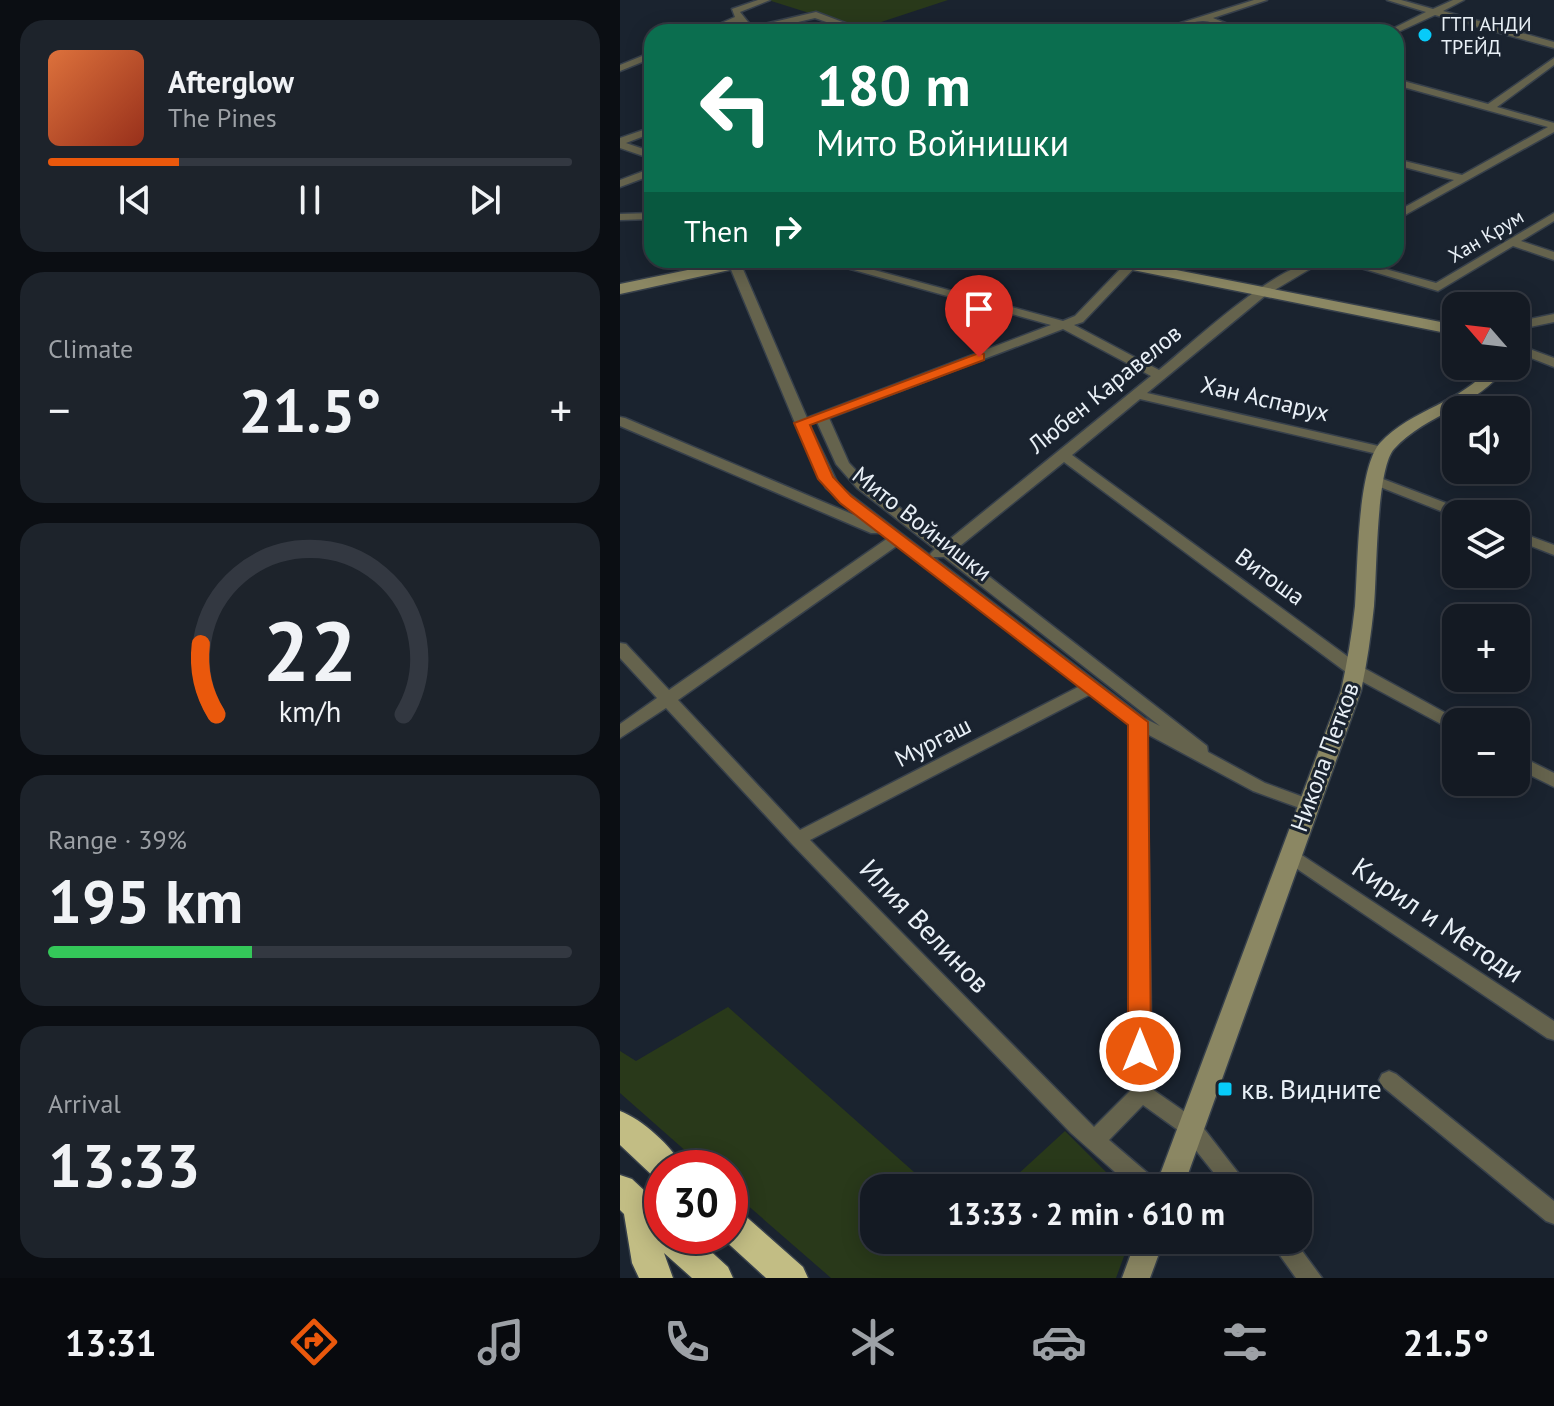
<!DOCTYPE html>
<html lang="en">
<head>
<meta charset="utf-8">
<style>
  :root { --surface:#141a23; --page:#1d232b; --text:#f1f3f6; --muted:#9da1a6; --line:#333841; --accent:#ea580c }
  body { margin:0; font-family:"PT Sans",sans-serif; background:var(--page); color:var(--text); height:100vh; display:flex; flex-direction:column; font-size:30px; white-space:nowrap }
  * { box-sizing:border-box; margin:0 }
  p { font-size:26px; color:var(--muted) }
  .icon { flex:none; width:44px; height:44px; fill:none; stroke:currentColor; stroke-width:2; stroke-linecap:round; stroke-linejoin:round }
  .map { position:relative; flex:1; overflow:hidden }
  .side { display:flex; flex-direction:column; gap:20px; padding:20px; background:#0b0e13; width:620px }
  .side>* { flex:none }
  .guide { position:absolute; left:24px; top:24px; width:760px; height:244px; border-radius:24px; box-shadow:0 4px 20px #0003,0 0 0 2px var(--line); background:#0b6e4f; color:#fff; overflow:hidden }
  .needle { width:52px; rotate:298deg }
  .fabs { position:absolute; left:822px; top:292px; display:grid; gap:16px }
  .fabs a { display:grid; place-items:center; width:88px; height:88px; border-radius:16px; background:var(--surface); box-shadow:0 4px 20px #0003,0 0 0 2px var(--line); font-size:40px }
  .speed { position:absolute; left:24px; top:1150px; display:flex; gap:16px; font-size:40px; font-weight:700; text-align:center }
  .speed>* { display:grid; place-content:center; width:104px; height:104px; border-radius:50%; background:var(--surface); box-shadow:0 4px 20px #0003,0 0 0 2px var(--line); line-height:1 }
  .speed .limit { border:12px solid #d22; background:#fff; color:#111 }
  .pin { position:absolute; display:grid; place-items:center; width:68px; height:68px; color:#fff; margin:-82px -34px; border-radius:50% 50% 50% 0; rotate:-45deg; box-shadow:0 0 8px #0007 }
  .pin .icon { rotate:45deg }
  .me { position:absolute; width:88px; margin:-44px; rotate:0deg; stroke-linejoin:round; filter:drop-shadow(0 0 6px #0008) }
  .turn { display:flex; align-items:center; gap:28px; height:168px; padding:0 40px; font-size:36px }
  .turn .icon { width:104px; height:104px; stroke-width:2.5 }
  .turn b { display:block; font-size:56px; line-height:68px }
  .then { display:flex; align-items:center; height:76px; padding:0 40px; background:#0003; gap:16px; font-size:30px }
  .big { font-size:60px; font-weight:700; line-height:1.1 }
  .side .widget { flex:1; display:flex; flex-direction:column; justify-content:center; gap:12px; min-width:0; padding:0 28px; border-radius:24px; background:var(--page) }
  .side .dial { align-items:center; gap:0 }
  .dial svg { height:208px; overflow:visible; fill:none; stroke:var(--line); stroke-width:7; stroke-linecap:round; text-anchor:middle }
  .dial text { fill:var(--text); stroke:none }
  .song { display:flex; align-items:center; gap:24px }
  .cover { width:96px; height:96px; border-radius:12px; background:linear-gradient(135deg,hsl(20 70% 55%),hsl(10 70% 35%)) }
  .played { height:8px; border-radius:4px; background:linear-gradient(90deg,var(--accent) 25%,var(--line) 25%) }
  .keys { display:flex; justify-content:space-around; direction:ltr }
  .heat { display:flex; justify-content:space-between; align-items:center; font-size:44px; direction:ltr }
  .charge { height:12px; border-radius:6px; background:linear-gradient(90deg,#34c759 39%,var(--line) 0) }
  .trip { position:absolute; left:240px; top:1174px; width:452px; height:80px; border-radius:24px; background:var(--surface); box-shadow:0 4px 20px #0003,0 0 0 2px var(--line); font-weight:700; line-height:80px; text-align:center }
  .dock { display:flex; height:128px; justify-content:space-around; align-items:center; background:#080a0e; color:var(--muted) }
  .dock .icon { width:56px; height:56px }
  .dock .current { color:var(--accent) }
  .dock b { font-size:36px; color:var(--text) }
  main { display:flex; flex:1; min-height:0 }
  .map>svg:first-child { display:block }
  .green { fill:#29391a }
  .lines { fill:none; stroke-linecap:round; stroke-linejoin:round }
  .street-casing { stroke:#37404b; stroke-width:3 }
  .secondary-casing { stroke:#37404b; stroke-width:3 }
  .highway-casing { stroke:#37404b; stroke-width:3 }
  .street { fill:#65634d; fill-rule:evenodd }
  .secondary { fill:#8b8763; fill-rule:evenodd }
  .highway { fill:#c2bd84; fill-rule:evenodd }
  .route { fill:#ea580c; stroke:#983908; stroke-width:2 }
  .poi-dot { fill:#07cbf9; stroke:#1a232f; stroke-width:3 }
  .labels { text-anchor:middle; stroke-width:6; stroke-linejoin:round; paint-order:stroke }
  .far-poi-label { font-size:20px; fill:#e9f0f7; stroke:#1a232f; text-anchor:start }
  .far-street-label { font-size:20px; fill:#e9f0f7; stroke:#1a232f }
  .street-label { font-size:24px; fill:#e9f0f7; stroke:#1a232f }
  .near-street-label { font-size:28px; fill:#e9f0f7; stroke:#1a232f }
  .near-poi-label { font-size:28px; fill:#e9f0f7; stroke:#1a232f; text-anchor:start }
</style>
</head>
<body>
<main>
<section class="side">
<div class="widget">
<div class="song"><i class="cover"></i><div><b>Afterglow</b><p>The Pines</p></div></div>
<div class="played"></div>
<div class="keys"><svg class="icon" aria-label="previous" viewBox="0 0 24 24"><path d="M18 5L8 12l10 7zM5 5v14"/></svg><svg class="icon" aria-label="pause" viewBox="0 0 24 24"><path d="M8 5v14M16 5v14"/></svg><svg class="icon" aria-label="next" viewBox="0 0 24 24"><path d="M6 5l10 7-10 7zM19 5v14"/></svg></div>
</div>
<div class="widget"><p>Climate</p>
<div class="heat"><a>−</a><b class="big">21.5°</b><a>+</a></div>
</div>
<div class="widget dial"><svg viewBox="0 0 100 80">
<path d="M14 69A42 42 0 1 1 86 69"/>
<path d="M14 69A42 42 0 0 1 8 42" stroke="#ea580c"/>
<text x="50" y="56" font-size="32" font-weight="700">22</text>
<text x="50" y="72" font-size="11">km/h</text>
</svg></div>
<div class="widget"><p>Range · 39%</p><b class="big">195 km</b><div class="charge"></div></div>
<div class="widget"><p>Arrival</p><b class="big">13:33</b></div>
</section>
<div class="map">
<svg width="934" height="1278" viewBox="0 0 934 1278">
  <rect width="100%" height="100%" fill="#1a232f"/>
  <path class="green" d="M148,0H328L240,29Z
    M108,1007L312,1188H254V1240H510L496,1278H211L110,1190V1168H85L0,1093V1051L16,1061Z
    M445,1131L502,1188H383Z"/>
  <g class="lines">
    <defs>
      <path id="street" d="M138,0H150L120,12L132,27L196,12L249,32H235L195,18L136,32H126L118,22L94,32H81L115,17L112,9Z
        M634,0H647L593,18L627,32C609,32 596,21 583,21C568,21 551,32 532,32Z
        M767,0H781L813,9L833,0H844L823,11L934,42V48L815,15L776,33L766,32L806,12Z
        M32,52V58L0,71V65Z
        M934,58V65L877,107L934,123V132L776,220V212L834,180L776,165V159L842,175L928,127L776,85V79L868,104Z
        M32,127V133L6,143L32,152V159L0,148V138Z
        M32,168V175L0,187V180Z
        M32,213V219L0,220V214Z
        M934,213V221L901,241L934,252V260L893,246L818,291L714,260H733L816,283Z
        M107,260H119L187,418L431,325L198,260H217L443,321L455,316L509,260H522L463,322L454,325L539,370C576,340 659,260 705,260L646,295L527,393L767,448L769,451L767,454L762,455L520,399L452,455L742,667L842,722H836V732L730,675L444,462L335,550L587,746L588,752L645,783L694,801L697,805L694,809L688,811L633,791L527,734L532,1089L578,1121L630,1188H606L562,1133L523,1105L489,1140L537,1181L540,1188H513L451,1133L172,844L46,708L0,738V724L37,698L0,658V643L6,644L49,690L268,538L262,533H251L0,426V417L5,418L246,520L206,488L175,423ZM443,329L531,376L325,543L247,482L229,463L209,418ZM188,422H197L216,464L237,488L315,549L310,554L312,557L219,486ZM278,545L460,686L180,830L58,700ZM313,557H324L540,726L524,718ZM471,694L510,724L511,1090L474,1127L190,840Z
        M934,314V322L896,330V322Z
        M896,344L934,358V367L896,352Z
        M755,476L847,511L849,514H836V517L750,483L748,480L750,477Z
        M896,531L934,545V555L896,540Z
        M896,754L934,773V787L896,768Z
        M671,848L934,1021V1040L927,1038L664,860L662,855L664,850Z
        M769,1071L776,1074L934,1201V1224L926,1221L762,1086L759,1080L762,1074Z
        M649,1240H674L702,1278H676Z"/>
      <path id="secondary" d="M116,260H144L137,264L0,294V284Z
        M476,260H505L836,325V335L483,264Z
        M871,366H887C858,407 807,413 774,449C756,469 757,574 754,606C751,635 747,663 741,691L563,1188H535L721,691C727,663 732,634 735,606C738,568 737,469 760,443C791,409 842,403 871,366Z
        M516,1240H544L530,1278H502Z"/>
      <path id="highway" d="M0,1111C22,1119 53,1147 63,1168H42V1180L35,1178L0,1145Z
        M0,1175L12,1179L42,1207V1236H74L108,1267L113,1278H72L44,1253L53,1278H19L12,1263L4,1214L0,1210Z
        M110,1209L122,1213L183,1267L188,1278H146L100,1236H110Z"/>
    </defs>
    <use href="#street" class="street-casing"/>
    <use href="#secondary" class="secondary-casing"/>
    <use href="#highway" class="highway-casing"/>
    <use href="#street" class="street"/>
    <use href="#secondary" class="secondary"/>
    <use href="#highway" class="highway"/>
  </g>
  <path class="route" d="M359,353L364,354V360L190,425L213,477L231,496L528,722L531,1051L528,1058L520,1061L511,1058L508,1051V725L220,503L198,479L174,423Z"/>
  <g class="poi-dot">
    <circle cx="805" cy="35" r="8"/>
    <rect x="597" y="1081" width="16" height="16" rx="4"/>
  </g>
  <g class="labels">
    <g class="far-poi-label">
      <text x="821" y="31">ГТП АНДИ<tspan x="821" dy="23">ТРЕЙД</tspan></text>
    </g>
    <g class="far-street-label">
      <text transform="translate(866 236) rotate(-31)" y="7">Хан Крум</text>
    </g>
    <g class="street-label">
      <text transform="translate(485 389) rotate(-39)" y="8">Любен Каравелов</text>
      <text transform="translate(645 399) rotate(13)" y="8">Хан Аспарух</text>
      <text transform="translate(302 524) rotate(38)" y="8">Мито Войнишки</text>
      <text transform="translate(650 577) rotate(36)" y="8">Витоша</text>
      <text transform="translate(313 742) rotate(-27)" y="8">Мургаш</text>
      <text transform="translate(705 757) rotate(-70)" y="8">Никола Петков</text>
    </g>
    <g class="near-street-label">
      <text transform="translate(818 920) rotate(34)" y="10">Кирил и Методи</text>
      <text transform="translate(305 926) rotate(46)" y="10">Илия Велинов</text>
    </g>
    <g class="near-poi-label">
      <text x="621" y="1099">кв. Видните</text>
    </g>
  </g>
</svg>
<div class="fabs">
<a><svg class="needle" viewBox="-14 -14 28 28"><path d="M0-13l5 13h-10z" fill="#e53935"/><path d="M0 13l5-13h-10z" fill="#9da1a6"/></svg></a>
<a><svg class="icon" aria-label="sound" viewBox="0 0 24 24"><path d="M4 9h4l5-4v14l-5-4H4zM17 9q2 3 0 6"/></svg></a>
<a><svg class="icon" aria-label="layers" viewBox="0 0 24 24"><path d="M12 4l9 5-9 5-9-5zM3 14l9 5 9-5"/></svg></a>
<a>+</a>
<a>−</a>
</div>
<div class="speed"><div class="limit">30</div></div>
<div class="pin" style="left:359px;top:357px;background:#d93025"><svg class="icon" aria-label="arrive" viewBox="0 0 24 24"><path d="M6 21V4h12l-3 4 3 4H6"/></svg></div>
<svg class="me" style="left:520px;top:1051px" viewBox="-20 -20 40 40"><circle r="17" fill="#ea580c" stroke="#fff" stroke-width="3"/><path d="M0-11L8 9 0 5-8 9z" fill="#fff"/></svg>
<div class="trip">13:33 · 2 min · 610 m</div>
<div class="guide">
<div class="turn"><svg class="icon" aria-label="left" viewBox="0 0 24 24"><path d="M17 20v-9H6M10 6l-5 5 5 5"/></svg><div><b>180 m</b>Мито Войнишки</div></div>
<div class="then">Then<svg class="icon" aria-label="right" viewBox="0 0 24 24"><path d="M7 20v-9h11M14 6l5 5-5 5"/></svg></div>
</div>
</div>
</main>
<nav class="dock">
<b>13:31</b>
<svg class="icon current" aria-label="directions" viewBox="0 0 24 24"><path d="M12 3l9 9-9 9-9-9zM9 14v-3h6M13 9l2 2-2 2"/></svg>
<svg class="icon" aria-label="music" viewBox="0 0 24 24"><path d="M9 18V5l10-2v13"/><circle cx="6" cy="18" r="3"/><circle cx="16" cy="16" r="3"/></svg>
<svg class="icon" aria-label="phone" viewBox="0 0 24 24"><path d="M5 4h4l2 5-3 2q2 4 5 5l2-3 5 2v4C11 20 4 13 5 4z"/></svg>
<svg class="icon" aria-label="climate" viewBox="0 0 24 24"><path d="M12 3v18M4 7l16 10M4 17L20 7"/></svg>
<svg class="icon" aria-label="car" viewBox="0 0 24 24"><path d="M5 17H2v-5l4-1 3-4h7l3 4 3 1v5h-3M9 17h6M6 11h13"/><circle cx="7" cy="17" r="2"/><circle cx="17" cy="17" r="2"/></svg>
<svg class="icon" aria-label="filters" viewBox="0 0 24 24"><path d="M4 7h16M4 17h16"/><circle cx="9" cy="7" r="2"/><circle cx="15" cy="17" r="2"/></svg>
<b>21.5°</b>
</nav>
</body>
</html>
